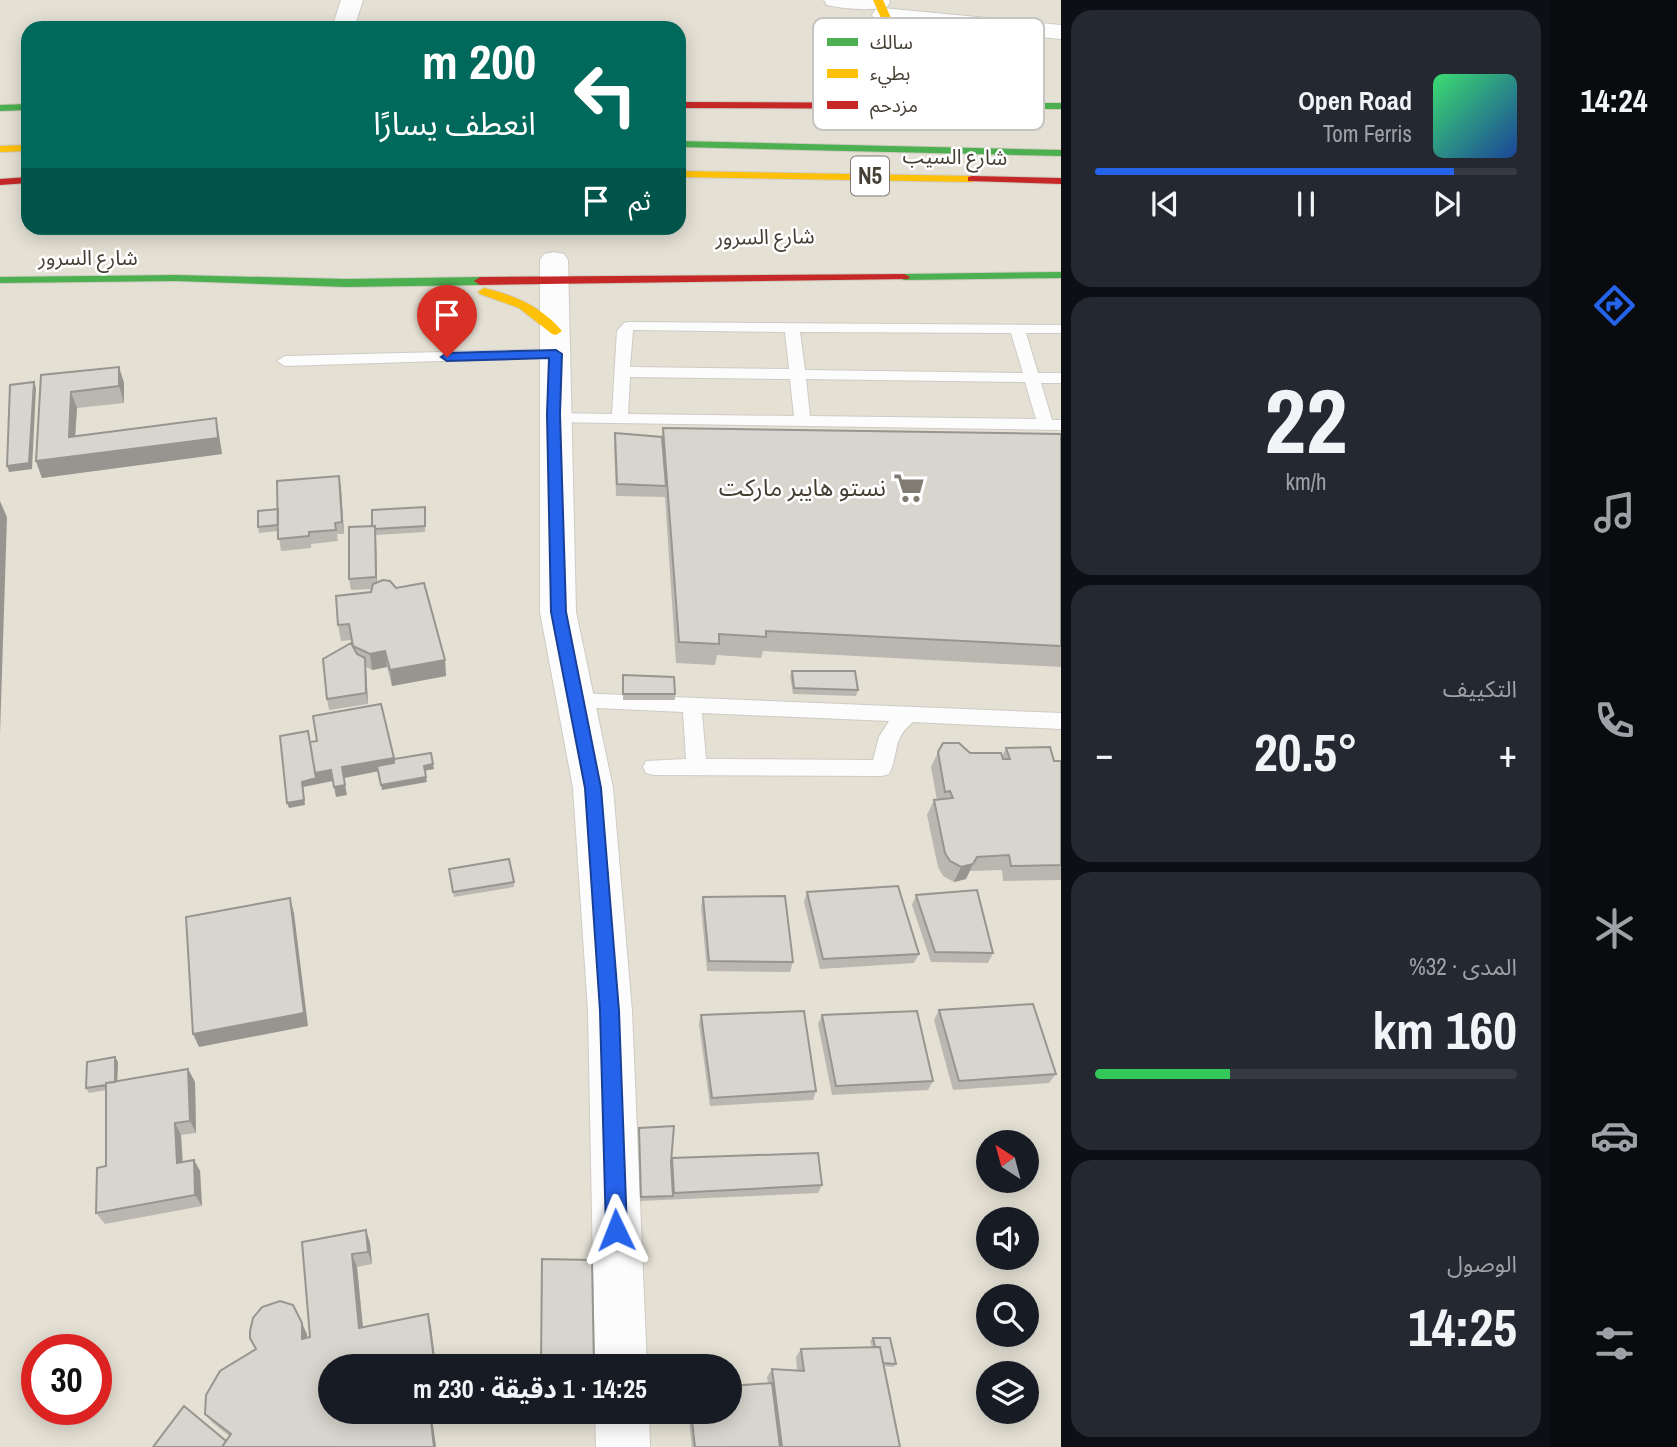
<!DOCTYPE html>
<html lang="ar">
<head>
<meta charset="utf-8">
<style>
  :root { --surface:#171b24; --page:#242831; --text:#f1f3f6; --muted:#9ea1a6; --line:#363941; --accent:#2563eb }
  body { margin:0; font-family:"Archivo Narrow","Noto Sans Arabic",sans-serif; background:var(--page); color:var(--text); direction:rtl; height:100vh; display:flex; flex-direction:column; font-size:26px; white-space:nowrap }
  * { box-sizing:border-box; margin:0 }
  p { font-size:23px; color:var(--muted) }
  .icon { flex:none; width:38px; height:38px; fill:none; stroke:currentColor; stroke-width:2; stroke-linecap:round; stroke-linejoin:round }
  .map { position:relative; flex:1; overflow:hidden; direction:ltr }
  .sheet { display:flex; flex-direction:column; gap:10px; padding:10px; background:#0d0f14; width:490px }
  .sheet>* { flex:none }
  .banner { position:absolute; left:21px; top:21px; width:665px; height:214px; border-radius:21px; box-shadow:0 4px 18px #0003; direction:rtl; background:#00695c; color:#fff; overflow:hidden }
  .needle { width:46px; rotate:324deg }
  .tools { position:absolute; left:976px; top:1130px; display:grid; gap:14px }
  .tools a { display:grid; place-items:center; width:63px; height:63px; border-radius:50%; background:var(--surface); box-shadow:0 4px 18px #0003; font-size:35px }
  .speed { position:absolute; left:21px; top:1334px; display:flex; gap:14px; font-size:35px; font-weight:700; text-align:center }
  .speed>* { display:grid; place-content:center; width:91px; height:91px; border-radius:50%; background:var(--surface); box-shadow:0 4px 18px #0003; line-height:1 }
  .speed .limit { border:10px solid #d22; background:#fff; color:#111 }
  .pin { position:absolute; display:grid; place-items:center; width:60px; height:60px; color:#fff; margin:-72px -30px; border-radius:50% 50% 50% 0; rotate:-45deg; box-shadow:0 0 7px #0007 }
  .pin .icon { rotate:45deg }
  .me { position:absolute; width:77px; margin:-38px; rotate:358deg; stroke-linejoin:round; filter:drop-shadow(0 0 5px #0008) }
  .turn { display:flex; align-items:center; gap:24px; height:147px; padding:0 35px; font-size:32px }
  .turn .icon { width:91px; height:91px; stroke-width:2.5 }
  .turn b { display:block; font-size:49px; line-height:60px }
  .then { display:flex; align-items:center; height:66px; padding:0 35px; background:#0003; gap:14px; font-size:26px }
  .big { font-size:52px; font-weight:700; line-height:1.1 }
  .sheet .tile { flex:1; display:flex; flex-direction:column; justify-content:center; gap:10px; min-width:0; padding:0 24px; border-radius:21px; background:var(--page) }
  .sheet .dial { align-items:center; gap:0 }
  .dial b { font-size:91px; line-height:1 }
  .song { display:flex; align-items:center; gap:21px }
  .cover { width:84px; height:84px; border-radius:10px; background:linear-gradient(135deg,hsl(140 70% 55%),hsl(220 70% 35%)) }
  .played { height:7px; border-radius:4px; background:linear-gradient(90deg,var(--accent) 85%,var(--line) 85%) }
  .keys { display:flex; justify-content:space-around; direction:ltr }
  .heat { display:flex; justify-content:space-between; align-items:center; font-size:38px; direction:ltr }
  .charge { height:10px; border-radius:5px; background:linear-gradient(90deg,#34c759 32%,var(--line) 0) }
  .trip { position:absolute; left:318px; top:1354px; width:424px; height:70px; border-radius:35px; background:var(--surface); box-shadow:0 4px 18px #0003; font-weight:700; line-height:70px; text-align:center; direction:rtl }
  main { display:flex; flex:1; min-height:0 }
  .tab-bar { display:flex; flex-direction:column; width:126px; justify-content:space-around; align-items:center; background:#090b0e; color:var(--muted) }
  .tab-bar .icon { width:49px; height:49px }
  .tab-bar .active { color:var(--accent) }
  .tab-bar b { font-size:32px; color:var(--text) }
  .map>svg:first-child { display:block }
  .residential { fill:#e4e0d4; fill-rule:evenodd }
  .lines { fill:none; stroke-linecap:round; stroke-linejoin:round }
  .lane-casing { stroke:#cecbc5; stroke-width:2 }
  .street-casing { stroke:#cecbc5; stroke-width:2 }
  .fast-casing { stroke:#cfcbbe; stroke-width:2 }
  .slow-casing { stroke:#cfcbbe; stroke-width:2 }
  .jam-casing { stroke:#cfcbbe; stroke-width:2 }
  .lane { fill:#fdfcfc; fill-rule:evenodd }
  .street { fill:#fdfcfc; fill-rule:evenodd }
  .fast { fill:#4caf50; fill-rule:evenodd }
  .slow { fill:#ffc107; fill-rule:evenodd }
  .jam { fill:#c62828; fill-rule:evenodd }
  .wall { fill:#bab7b1 }
  .shaded-wall { fill:#979590 }
  .building { fill:#d8d5ce; stroke:#979590; stroke-width:2 }
  .route { fill:#2563eb; stroke:#184099; stroke-width:2 }
  .labels { text-anchor:middle; stroke-width:5; stroke-linejoin:round; paint-order:stroke }
  .far-street-label { font-size:21px; fill:#453f33; stroke:#fff }
  .shield { fill:#fff; stroke:#7d7970; stroke-width:2 }
  .shield-label { font-size:23px; font-weight:bold; fill:#453f33 }
  .poi-label { font-size:24px; fill:#453f33; stroke:#fff; text-anchor:end }
  .key { fill:#fff; stroke:#c7c5c2; stroke-width:2 }
  .key-label { font-size:19px; fill:#453f33 }
</style>
</head>
<body>
<main>
<nav class="tab-bar">
<b>14:24</b>
<svg class="icon active" aria-label="directions" viewBox="0 0 24 24"><path d="M12 3l9 9-9 9-9-9zM9 14v-3h6M13 9l2 2-2 2"/></svg>
<svg class="icon" aria-label="music" viewBox="0 0 24 24"><path d="M9 18V5l10-2v13"/><circle cx="6" cy="18" r="3"/><circle cx="16" cy="16" r="3"/></svg>
<svg class="icon" aria-label="phone" viewBox="0 0 24 24"><path d="M5 4h4l2 5-3 2q2 4 5 5l2-3 5 2v4C11 20 4 13 5 4z"/></svg>
<svg class="icon" aria-label="climate" viewBox="0 0 24 24"><path d="M12 3v18M4 7l16 10M4 17L20 7"/></svg>
<svg class="icon" aria-label="car" viewBox="0 0 24 24"><path d="M5 17H2v-5l4-1 3-4h7l3 4 3 1v5h-3M9 17h6M6 11h13"/><circle cx="7" cy="17" r="2"/><circle cx="17" cy="17" r="2"/></svg>
<svg class="icon" aria-label="filters" viewBox="0 0 24 24"><path d="M4 7h16M4 17h16"/><circle cx="9" cy="7" r="2"/><circle cx="15" cy="17" r="2"/></svg>
</nav>
<section class="sheet">
<div class="tile">
<div class="song"><i class="cover"></i><div><b>Open Road</b><p>Tom Ferris</p></div></div>
<div class="played"></div>
<div class="keys"><svg class="icon" aria-label="previous" viewBox="0 0 24 24"><path d="M18 5L8 12l10 7zM5 5v14"/></svg><svg class="icon" aria-label="pause" viewBox="0 0 24 24"><path d="M8 5v14M16 5v14"/></svg><svg class="icon" aria-label="next" viewBox="0 0 24 24"><path d="M6 5l10 7-10 7zM19 5v14"/></svg></div>
</div>
<div class="tile dial"><b>22</b><p>km/h</p></div>
<div class="tile"><p>التكييف</p>
<div class="heat"><a>−</a><b class="big">20.5°</b><a>+</a></div>
</div>
<div class="tile"><p>المدى · 32%</p><b class="big">160 km</b><div class="charge"></div></div>
<div class="tile"><p>الوصول</p><b class="big">14:25</b></div>
</section>
<div class="map">
<svg width="1061" height="1447" viewBox="0 0 1061 1447">
  <rect width="100%" height="100%" fill="#f0eee8"/>
  <path class="residential" d="M0,0H1061V1447H0ZM28,28H679V228H28ZM989,1143H1027V1181H989ZM989,1220H1027V1258H989ZM989,1297H1027V1335H989ZM37,1349H96V1409H37ZM331,1367H730V1412H331ZM989,1374H1027V1412H989Z"/>
  <g class="lines">
    <defs>
      <path id="lane" d="M629,322L1061,325V333H1026L1038,373H1061V383H1041L1052,420H1061V430L548,422L546,418L548,414L554,413L612,414L617,331L624,323ZM633,330L785,332L789,369L630,367ZM800,332L1011,333L1023,373L805,370ZM630,377L790,379L794,416L628,414ZM806,379L1025,382L1036,419L810,416Z
        M556,349L564,354L561,357L285,366L277,361L285,356Z
        M576,693L1061,713V729L913,722C891,740 900,752 889,774L882,776L653,775L646,773L643,767L646,761L686,759L683,712L576,707L569,705L567,700L569,695ZM702,713L889,721L879,737L873,760L706,759Z"/>
      <path id="street" d="M341,0H363L354,28H332Z
        M824,0H889L890,2L887,7C869,11 845,9 827,5Z
        M883,8L1061,25V39L875,20L872,15L875,10Z
        M554,252L564,254L568,260L576,612L613,788L632,1011L647,1367H595L588,1011L573,788L540,612V260L544,254Z
        M595,1412H649L650,1447H596Z"/>
      <path id="fast" d="M928,103H1061V109L924,108V104Z
        M28,104V110L0,111V105Z
        M679,141L1061,150V156L679,147Z
        M1061,272V278L904,280L898,277L904,274Z
        M176,275L346,279L480,277L486,281L480,285L346,287L176,281L0,283V277Z"/>
      <path id="slow" d="M873,0H883L904,47L924,104L923,106L914,104L894,47Z
        M28,145V151L0,152V146Z
        M679,171L972,176L977,179L972,182L679,177Z
        M484,288C514,295 542,307 562,331L556,335L552,334L519,308L480,294L478,292Z"/>
      <path id="jam" d="M679,102L928,103L933,106L928,109L679,108Z
        M972,176L1061,178V184L968,181V177Z
        M28,177V183L0,185V179Z
        M904,274L910,277L908,279L480,285L474,281L480,277Z"/>
    </defs>
    <use href="#lane" class="lane-casing"/>
    <use href="#street" class="street-casing"/>
    <use href="#fast" class="fast-casing"/>
    <use href="#slow" class="slow-casing"/>
    <use href="#jam" class="jam-casing"/>
    <use href="#lane" class="lane"/>
    <use href="#street" class="street"/>
    <use href="#fast" class="fast"/>
    <use href="#slow" class="slow"/>
    <use href="#jam" class="jam"/>
  </g>
  <path class="wall" d="M119,367L124,383V403L77,408L75,436L216,418L219,435L222,454L42,478L36,461L41,375Z
    M663,428L1061,434V667L763,651L761,658L717,655L715,665L676,663L665,497L616,496L614,445L615,433L662,437Z
    M339,476L344,534H337L338,541L311,544V548L281,551L278,531L259,533L258,527L278,509Z
    M425,507V532L376,535L377,582L445,660L446,676L392,686L387,667L372,670L366,667L368,704L329,710L327,699L353,647L352,640L341,641L338,625L371,592L372,589L351,590L349,579L372,526Z
    M792,671L858,690L856,696L793,694L790,676Z
    M623,675L675,694V700H623Z
    M1006,748L1054,761H1061V880L1003,881L1002,870L970,871L966,879L954,882L943,876L938,867L927,815L934,800H937L931,767L938,752L1002,756Z
    M449,869L514,882V887L454,897Z
    M807,892L919,954L914,963L820,969L804,902Z
    M916,895L993,953L988,963L931,962L912,905Z
    M703,897L793,962L790,972L707,971L701,907Z
    M939,1010L1056,1074L1049,1083L953,1090L934,1020Z
    M701,1015L816,1091L813,1100L710,1106L699,1024Z
    M822,1015L933,1081L928,1090L832,1095L818,1024Z
    M115,1057L118,1062L117,1081L188,1069L195,1082L196,1133L181,1135L183,1162L194,1160L200,1171L202,1206L105,1224L96,1213L106,1166V1090L89,1093L86,1088Z
    M639,1128L672,1158L822,1185L818,1193L640,1201Z
    M366,1230L370,1243L372,1264L357,1267L363,1327L431,1326L331,1367L431,1412L436,1447H153L226,1441L229,1436L213,1423L205,1414L307,1334V1338L310,1337L302,1242Z
    M873,1338L896,1364L893,1367L884,1366L900,1447H692L688,1412H730L768,1383L767,1377L772,1369L797,1370L796,1357L801,1349L872,1347L870,1341Z"/>
  <path class="shaded-wall" d="M119,367L124,383V403L119,386Z
    M34,382L36,388L32,469L9,472L7,466Z
    M71,392L77,408L74,454L69,437Z
    M216,418L219,435L222,454L42,478L36,461Z
    M339,476L341,487L344,534L342,522Z
    M0,501L7,517L0,734Z
    M375,526L376,537L377,589L376,577Z
    M385,651L387,667L372,670L370,654Z
    M365,658L366,669L368,704L366,693Z
    M445,660L446,676L392,686L390,670Z
    M394,758L395,768L344,778L342,767Z
    M433,764L434,769L424,771V766Z
    M331,770L333,781L303,787L305,805L289,808L287,803L302,782L315,773Z
    M426,777L427,782L382,790L381,785Z
    M345,785L347,795L336,797L334,787Z
    M973,864L966,879L954,882L961,867Z
    M290,898L294,913L308,1026L199,1047L193,1034Z
    M115,1057L118,1062L117,1088L115,1084Z
    M188,1069L195,1082L196,1133L190,1121Z
    M175,1123L181,1135L183,1175L177,1163Z
    M194,1160L200,1171L202,1206L195,1195Z
    M366,1230L370,1243L372,1264L368,1252Z
    M352,1254L357,1267L364,1339L359,1328Z
    M428,1314L431,1326L436,1367H435Z
    M302,1323L307,1334L308,1350L302,1339Z
    M430,1412H431L436,1447H434Z"/>
  <path class="building" d="M119,367V386L71,392L69,437L216,418L218,438L36,461L41,375Z
    M34,382L29,463L7,466L10,385Z
    M663,428L1061,434V646L766,631V637L719,634V644L679,642Z
    M615,433L662,437L666,486L617,484Z
    M339,476L342,522L335,523L336,530L309,532V536L278,539L277,481Z
    M425,507V526L375,529V526H372V510Z
    M278,509V525L258,527V511Z
    M375,526L376,577L349,579V527Z
    M383,580L390,581L396,588L424,583L445,660L390,670L385,651L370,654L353,646L349,624L338,625L336,596L371,592L373,584Z
    M351,643L357,654L365,658L366,693L327,699L323,659Z
    M792,671H855L858,690L794,688Z
    M623,675L674,677L675,694H623Z
    M381,704L394,758L342,767L345,785L334,787L331,770L315,773L310,742L317,741L313,716Z
    M308,731L316,778L302,782L304,800L287,803L280,736Z
    M943,743H959L970,753H1001L1003,759H1010L1006,748L1050,747L1054,761H1061V865L1011,866L1009,855L977,857L973,864L961,867L950,861L945,853L934,800L953,798L950,791L945,792L938,752Z
    M431,753L433,764L424,766L426,777L381,785L377,766L394,763V759Z
    M509,859L514,882L453,892L449,869Z
    M898,886L919,954L823,959L807,892Z
    M977,890L993,953L935,952L916,895Z
    M785,896L793,962L709,961L703,897Z
    M290,898L304,1013L193,1034L186,917Z
    M1033,1004L1056,1074L959,1081L939,1010Z
    M804,1011L816,1091L712,1098L701,1015Z
    M917,1011L933,1081L836,1086L822,1015Z
    M115,1057V1082L106,1083V1085L86,1088L87,1062Z
    M188,1069L190,1121L175,1123L177,1163L194,1160L195,1195L96,1213L97,1168L106,1166V1083Z
    M674,1126L671,1162L673,1196L641,1197L639,1128Z
    M818,1153L822,1185L674,1193L672,1158Z
    M366,1230L368,1252L352,1254L359,1328L428,1314L435,1367H331V1412H430L434,1447H222L231,1434L205,1414L206,1395L220,1371L256,1349L250,1338V1331L253,1318L262,1307L280,1301L293,1305L302,1323V1339L310,1337L302,1242Z
    M542,1259L592,1260L594,1367H541Z
    M873,1338H890L896,1364L883,1363L880,1347H875Z
    M880,1347L900,1447H782L772,1369L804,1371L801,1349Z
    M772,1383L780,1447H695L691,1412H730V1386Z
    M184,1406L226,1441L222,1447H153Z"/>
  <path class="route" d="M556,350L562,354L560,414L566,612L601,788L619,1011L627,1230L624,1237L616,1240L609,1237L606,1230L600,1011L585,788L551,612L547,414L549,358L447,361L441,357L447,353Z"/>
  <defs>
    <symbol id="supermarket-bare" viewBox="-9 -9 18 18"><path d="M-6-5.5h2.5l.6 2H6L4.5 2H-2.5L-4.4-4H-6ZM-1.5 3.2a1.3 1.3 0 1 0 .1 0ZM3 3.2a1.3 1.3 0 1 0 .1 0Z" fill="#817c72" stroke="#fff" stroke-width="2.5" paint-order="stroke"/></symbol>
  </defs>
  <g fill-rule="evenodd">
    <use href="#supermarket-bare" x="887" y="466" width="44" height="44"/>
  </g>
  <g class="labels">
    <g class="far-street-label">
      <text transform="translate(955 157) rotate(1)" y="7">شارع السيب</text>
      <text transform="translate(765 237) rotate(-1)" y="7">شارع السرور</text>
      <text x="88" y="265">شارع السرور</text>
    </g>
    <rect class="shield" x="851" y="156.5" width="38" height="39" rx="5"/>
    <g class="shield-label">
      <text x="870" y="184">N5</text>
    </g>
    <g class="poi-label">
      <text x="886" y="496">نستو هايبر ماركت</text>
    </g>
  </g>
  <rect x="813" y="18" width="231" height="112" rx="10" class="key"/>
  <rect x="827" y="38" width="31" height="8" fill="#4caf50"/>
  <rect x="827" y="69" width="31" height="9" fill="#ffc107"/>
  <rect x="827" y="101" width="31" height="8" fill="#c62828"/>
  <g class="key-label">
    <text x="870" y="49">سالك</text>
    <text x="870" y="80">بطيء</text>
    <text x="870" y="112">مزدحم</text>
  </g>
</svg>
<div class="tools">
<a><svg class="needle" viewBox="-14 -14 28 28"><path d="M0-13l5 13h-10z" fill="#e53935"/><path d="M0 13l5-13h-10z" fill="#9ea1a6"/></svg></a>
<a><svg class="icon" aria-label="sound" viewBox="0 0 24 24"><path d="M4 9h4l5-4v14l-5-4H4zM17 9q2 3 0 6"/></svg></a>
<a><svg class="icon" aria-label="search" viewBox="0 0 24 24"><circle cx="10" cy="10" r="6"/><path d="M15 15l6 6"/></svg></a>
<a><svg class="icon" aria-label="layers" viewBox="0 0 24 24"><path d="M12 4l9 5-9 5-9-5zM3 14l9 5 9-5"/></svg></a>
</div>
<div class="speed"><div class="limit">30</div></div>
<div class="pin" style="left:447px;top:357px;background:#d93025"><svg class="icon" aria-label="arrive" viewBox="0 0 24 24"><path d="M6 21V4h12l-3 4 3 4H6"/></svg></div>
<svg class="me" style="left:616px;top:1230px" viewBox="-20 -20 40 40"><path d="M0-17L14 15 0 8-14 15z" fill="#2563eb" stroke="#fff" stroke-width="4"/></svg>
<div class="trip">14:25 · 1 دقيقة · 230 m</div>
<div class="banner">
<div class="turn"><svg class="icon" aria-label="left" viewBox="0 0 24 24"><path d="M17 20v-9H6M10 6l-5 5 5 5"/></svg><div><b>200 m</b>انعطف يسارًا</div></div>
<div class="then">ثم<svg class="icon" aria-label="arrive" viewBox="0 0 24 24"><path d="M6 21V4h12l-3 4 3 4H6"/></svg></div>
</div>
</div>
</main>
</body>
</html>
